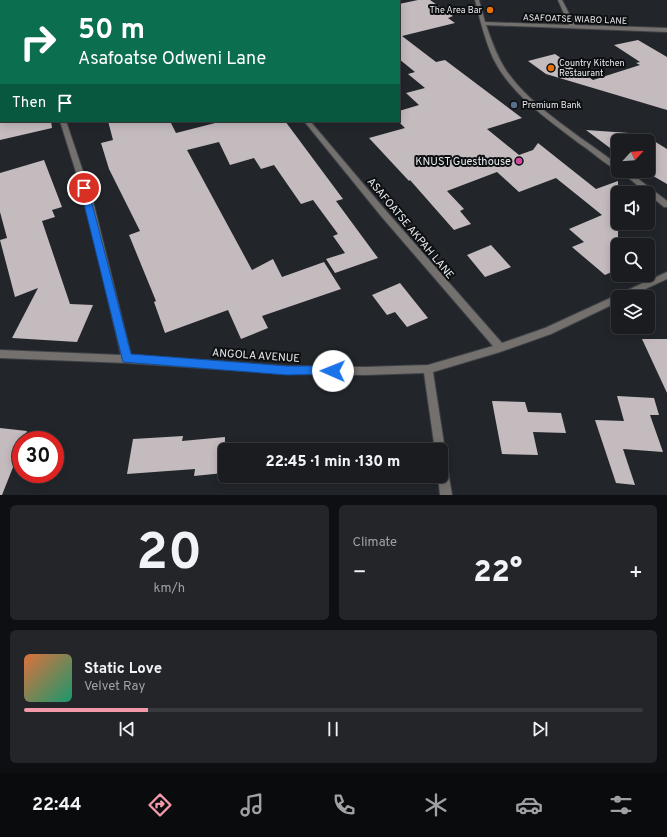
<!DOCTYPE html>
<html lang="en">
<head>
<meta charset="utf-8">
<style>
  :root { --surface:#1a1c20; --page:#232529; --text:#f1f3f6; --muted:#9fa1a5; --line:#383a3e; --accent:#f39aaa }
  body { margin:0; font-family:Overpass,sans-serif; background:var(--page); color:var(--text); height:100vh; display:flex; flex-direction:column; font-size:15px; white-space:nowrap }
  * { box-sizing:border-box; margin:0 }
  p { font-size:13px; color:var(--muted) }
  .icon { flex:none; width:22px; height:22px; fill:none; stroke:currentColor; stroke-width:2; stroke-linecap:round; stroke-linejoin:round }
  .map { position:relative; height:495px; overflow:hidden }
  .sheet { display:flex; flex-direction:column; gap:10px; padding:10px; background:#0e0f12; flex:1 }
  .sheet>* { flex:none }
  .banner { position:absolute; left:0px; top:0px; width:400px; height:122px; box-shadow:0 2px 10px #0003,0 0 0 1px var(--line); background:#0b6e4f; color:#fff; overflow:hidden }
  .needle { width:26px; rotate:64deg }
  .controls { position:absolute; left:611px; top:134px; display:grid; gap:8px }
  .controls a { display:grid; place-items:center; width:44px; height:44px; border-radius:6px; background:var(--surface); box-shadow:0 2px 10px #0003,0 0 0 1px var(--line); font-size:20px }
  .speed { position:absolute; left:12px; top:431px; display:flex; gap:8px; font-size:20px; font-weight:700; text-align:center }
  .speed>* { display:grid; place-content:center; width:52px; height:52px; border-radius:50%; background:var(--surface); box-shadow:0 2px 10px #0003,0 0 0 1px var(--line); line-height:1 }
  .speed .limit { border:6px solid #d22; background:#fff; color:#111 }
  .pin { position:absolute; display:grid; place-items:center; width:34px; height:34px; color:#fff; margin:-17px; border:2px solid #fff; border-radius:50%; box-shadow:0 1px 4px #0007 }
  .me { position:absolute; width:44px; margin:-22px; rotate:271deg; stroke-linejoin:round; filter:drop-shadow(0 0 3px #0008) }
  .turn { display:flex; align-items:center; gap:14px; height:84px; padding:0 12px; font-size:18px }
  .turn .icon { width:52px; height:52px; stroke-width:2.5 }
  .turn b { display:block; font-size:28px; line-height:34px }
  .then { display:flex; align-items:center; height:38px; padding:0 12px; background:#0003; gap:8px; font-size:15px }
  .big { font-size:30px; font-weight:800; line-height:1.1 }
  .sheet .widget { flex:1; display:flex; flex-direction:column; justify-content:center; gap:6px; min-width:0; padding:0 14px; border-radius:6px; background:var(--page) }
  .sheet .dial { align-items:center; gap:0 }
  .dial b { font-size:52px; line-height:1 }
  .song { display:flex; align-items:center; gap:12px }
  .cover { width:48px; height:48px; border-radius:6px; background:linear-gradient(135deg,hsl(20 70% 55%),hsl(160 70% 35%)) }
  .played { height:4px; border-radius:2px; background:linear-gradient(90deg,var(--accent) 20%,var(--line) 20%) }
  .keys { display:flex; justify-content:space-around; direction:ltr }
  .heat { display:flex; justify-content:space-between; align-items:center; font-size:22px; direction:ltr }
  .sheet .tiles { flex:1; display:grid; gap:10px; grid-template-columns:1fr 1fr }
  .widget:last-child { grid-column:span 2 }
  .trip { position:absolute; left:218px; top:443px; width:230px; height:40px; border-radius:6px; background:var(--surface); box-shadow:0 2px 10px #0003,0 0 0 1px var(--line); font-weight:800; line-height:40px; text-align:center }
  .tabs { display:flex; height:64px; justify-content:space-around; align-items:center; background:#0a0b0d; color:var(--muted) }
  .tabs .icon { width:28px; height:28px }
  .tabs .on { color:var(--accent) }
  .tabs b { font-size:18px; color:var(--text) }
  .map>svg:first-child { display:block }
  .building { fill:#c4bbbe }
  .lines { fill:none; stroke-linecap:round; stroke-linejoin:round }
  .minor-casing { stroke:#3e4246; stroke-width:2 }
  .minor { fill:#73706e; fill-rule:evenodd }
  .route { fill:#1a73e8; stroke:#114b97 }
  .food-dot { fill:#e8710a; stroke:#0d0f11; stroke-width:1.5 }
  .service-dot { fill:#5c6f8a; stroke:#0d0f11; stroke-width:1.5 }
  .hotel-dot { fill:#d1479c; stroke:#0d0f11; stroke-width:1.5 }
  .labels { text-anchor:middle; stroke-width:4; stroke-linejoin:round; paint-order:stroke }
  .far-poi-label { font-size:9px; fill:#e9ecef; stroke:#0d0f11; text-anchor:start }
  .far-street-label { font-size:9px; fill:#e9ecef; stroke:#0d0f11 }
  .poi-label { font-size:11px; fill:#e9ecef; stroke:#0d0f11; text-anchor:end }
  .street-label { font-size:11px; fill:#e9ecef; stroke:#0d0f11 }
</style>
</head>
<body>
<div class="map">
<svg width="667" height="495" viewBox="0 0 667 495">
  <rect width="100%" height="100%" fill="#22262b"/>
  <path class="building" d="M418,0H430L453,16L448,18L455,23L402,36L436,62L445,60L522,118L487,129L519,155L533,150L538,143L596,189L618,181V269L605,275L572,247L584,242L569,229L602,215L556,178L519,192L497,172L447,191L464,209L460,211L471,224L454,230L410,180L409,181L369,138L405,128L399,122V111L419,105L406,93L425,88L408,74L415,72L399,59V4Z
    M638,40L667,57V110L546,74L528,61L555,54L593,80L640,65L636,63L640,62L614,45Z
    M0,121H51L52,128L0,140Z
    M108,121H170L176,133L223,121H285L343,199L336,201L378,258L335,273L326,259L345,253L333,236L338,234L313,200L301,204L274,165L261,169L254,158L230,165L219,142L187,150L252,270L273,259L282,277L324,262L341,289L262,316L268,328L241,339L228,310L165,333L154,302L156,301L129,235L140,231L109,169L101,143L113,140Z
    M586,130L629,133L640,141H618V154Z
    M654,141L667,149V184L648,173L644,175L640,171H648V143Z
    M44,160L62,207L52,210L55,217L42,221L70,304L93,305L77,342L12,338L38,288L15,297L0,240L7,238L0,212V173Z
    M491,245L511,267L485,277L467,255Z
    M400,283L428,318L407,327L395,312L387,315L372,295Z
    M642,339H667V393Z
    M617,396L654,398L659,415H650L663,452L623,449L635,485L616,483L595,420L624,421Z
    M492,401L525,402L528,412L561,413L566,433L533,432L538,455L502,454Z
    M0,428L27,431L24,440H21V447L2,495H0Z
    M183,436L182,441L225,437L224,473L194,476L195,469L127,474L133,439Z"/>
  <g class="lines">
    <defs>
      <path id="minor" d="M31,0H35V1H31Z
        M214,0H218V1H214Z
        M475,0H479L485,22L569,25L558,0H562L575,25L667,28V32L486,25C491,39 496,54 504,67C527,105 583,138 618,165V170C608,167 590,150 580,144C549,120 511,95 493,58C485,40 480,20 475,0Z
        M60,121H66L93,201L131,355L287,366L365,367L428,365L493,346L381,216L304,121H310L387,212L502,343L545,328L667,272V279L628,297H618V302L551,334L500,352L433,372L445,450L443,454L446,458L452,495H440L438,476H441V450H435L424,373L365,375L287,374L127,363L0,358V350L121,355L85,201Z
        M620,171H628L667,201V207H664Z"/>
    </defs>
    <use href="#minor" class="minor-casing"/>
    <use href="#minor" class="minor"/>
  </g>
  <path class="route" d="M84,185L88,188L131,354L287,366H333L337,368L339,371L337,374L287,375L123,362L80,188Z"/>
  <g class="food-dot">
    <circle cx="490" cy="10" r="4"/>
    <circle cx="551" cy="68" r="4"/>
  </g>
  <circle class="service-dot" cx="514" cy="105" r="4"/>
  <circle class="hotel-dot" cx="519" cy="161" r="4"/>
  <g class="labels">
    <g class="far-poi-label">
      <text x="482" y="13" text-anchor="end">The Area Bar</text>
      <text x="559" y="66">Country Kitchen<tspan x="559" dy="10">Restaurant</tspan></text>
      <text x="522" y="108">Premium Bank</text>
    </g>
    <g class="far-street-label">
      <text transform="translate(575 19) rotate(2)" y="3">ASAFOATSE WIABO LANE</text>
    </g>
    <g class="poi-label">
      <text x="511" y="165">KNUST Guesthouse</text>
    </g>
    <g class="street-label">
      <text transform="translate(411 228) rotate(50)" y="4">ASAFOATSE AKPAH LANE</text>
      <text transform="translate(256 355) rotate(4)" y="4">ANGOLA AVENUE</text>
    </g>
  </g>
</svg>
<div class="controls">
<a><svg class="needle" viewBox="-14 -14 28 28"><path d="M0-13l5 13h-10z" fill="#e53935"/><path d="M0 13l5-13h-10z" fill="#9fa1a5"/></svg></a>
<a><svg class="icon" aria-label="sound" viewBox="0 0 24 24"><path d="M4 9h4l5-4v14l-5-4H4zM17 9q2 3 0 6"/></svg></a>
<a><svg class="icon" aria-label="search" viewBox="0 0 24 24"><circle cx="10" cy="10" r="6"/><path d="M15 15l6 6"/></svg></a>
<a><svg class="icon" aria-label="layers" viewBox="0 0 24 24"><path d="M12 4l9 5-9 5-9-5zM3 14l9 5 9-5"/></svg></a>
</div>
<div class="speed"><div class="limit">30</div></div>
<div class="pin" style="left:84px;top:188px;background:#d93025"><svg class="icon" aria-label="arrive" viewBox="0 0 24 24"><path d="M6 21V4h12l-3 4 3 4H6"/></svg></div>
<svg class="me" style="left:333px;top:371px" viewBox="-20 -20 40 40"><circle r="19" fill="#fff"/><path d="M0-13L10 11 0 6-10 11z" fill="#1a73e8"/></svg>
<div class="trip">22:45 · 1 min · 130 m</div>
<div class="banner">
<div class="turn"><svg class="icon" aria-label="right" viewBox="0 0 24 24"><path d="M7 20v-9h11M14 6l5 5-5 5"/></svg><div><b>50 m</b>Asafoatse Odweni Lane</div></div>
<div class="then">Then<svg class="icon" aria-label="arrive" viewBox="0 0 24 24"><path d="M6 21V4h12l-3 4 3 4H6"/></svg></div>
</div>
</div>
<section class="sheet">
<div class="tiles">
<div class="widget dial"><b>20</b><p>km/h</p></div>
<div class="widget"><p>Climate</p>
<div class="heat"><a>−</a><b class="big">22°</b><a>+</a></div>
</div>
<div class="widget">
<div class="song"><i class="cover"></i><div><b>Static Love</b><p>Velvet Ray</p></div></div>
<div class="played"></div>
<div class="keys"><svg class="icon" aria-label="previous" viewBox="0 0 24 24"><path d="M18 5L8 12l10 7zM5 5v14"/></svg><svg class="icon" aria-label="pause" viewBox="0 0 24 24"><path d="M8 5v14M16 5v14"/></svg><svg class="icon" aria-label="next" viewBox="0 0 24 24"><path d="M6 5l10 7-10 7zM19 5v14"/></svg></div>
</div>
</div>
</section>
<nav class="tabs">
<b>22:44</b>
<svg class="icon on" aria-label="directions" viewBox="0 0 24 24"><path d="M12 3l9 9-9 9-9-9zM9 14v-3h6M13 9l2 2-2 2"/></svg>
<svg class="icon" aria-label="music" viewBox="0 0 24 24"><path d="M9 18V5l10-2v13"/><circle cx="6" cy="18" r="3"/><circle cx="16" cy="16" r="3"/></svg>
<svg class="icon" aria-label="phone" viewBox="0 0 24 24"><path d="M5 4h4l2 5-3 2q2 4 5 5l2-3 5 2v4C11 20 4 13 5 4z"/></svg>
<svg class="icon" aria-label="climate" viewBox="0 0 24 24"><path d="M12 3v18M4 7l16 10M4 17L20 7"/></svg>
<svg class="icon" aria-label="car" viewBox="0 0 24 24"><path d="M5 17H2v-5l4-1 3-4h7l3 4 3 1v5h-3M9 17h6M6 11h13"/><circle cx="7" cy="17" r="2"/><circle cx="17" cy="17" r="2"/></svg>
<svg class="icon" aria-label="filters" viewBox="0 0 24 24"><path d="M4 7h16M4 17h16"/><circle cx="9" cy="7" r="2"/><circle cx="15" cy="17" r="2"/></svg>
</nav>
</body>
</html>
